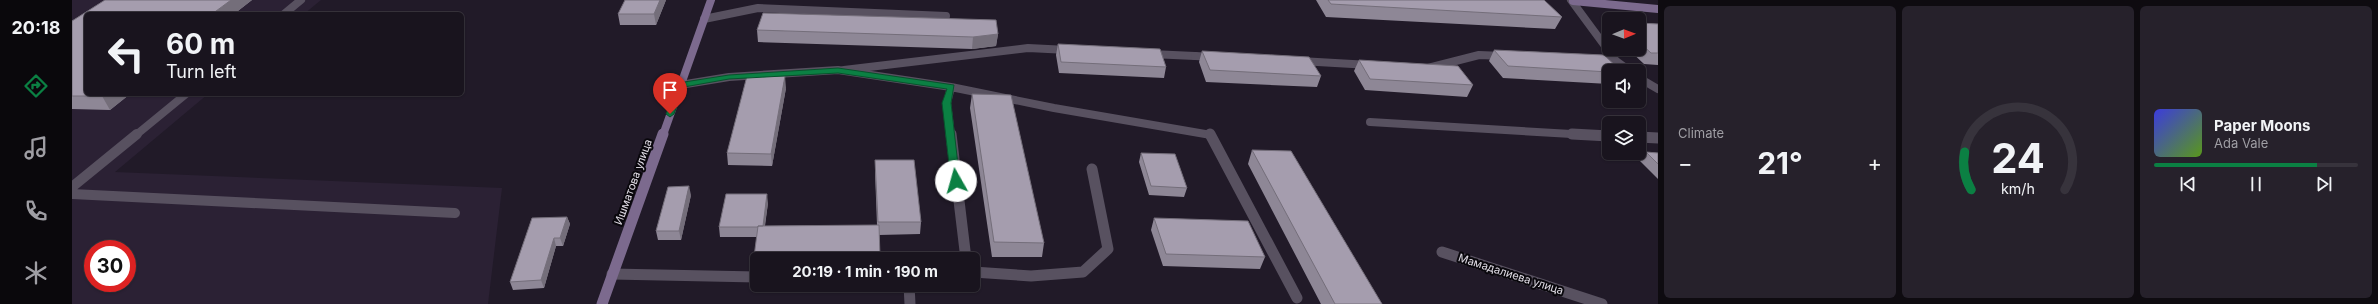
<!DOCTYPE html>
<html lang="en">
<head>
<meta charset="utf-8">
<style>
  :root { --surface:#19141e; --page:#26212b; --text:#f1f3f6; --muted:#9f9ea4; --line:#37333c; --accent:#0b8043 }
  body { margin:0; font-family:Inter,sans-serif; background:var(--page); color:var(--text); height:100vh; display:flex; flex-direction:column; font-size:15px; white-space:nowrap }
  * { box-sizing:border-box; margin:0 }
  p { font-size:13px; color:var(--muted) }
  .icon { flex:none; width:22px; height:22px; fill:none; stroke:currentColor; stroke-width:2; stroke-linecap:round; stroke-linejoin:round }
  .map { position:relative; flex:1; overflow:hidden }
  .sheet { display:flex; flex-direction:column; gap:6px; padding:6px; background:#0e0b10; width:720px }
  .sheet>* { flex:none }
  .hud { position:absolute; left:12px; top:12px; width:380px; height:84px; border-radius:6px; box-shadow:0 1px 3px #0004,0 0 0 1px var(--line); background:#19141e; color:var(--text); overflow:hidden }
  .needle { width:26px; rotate:89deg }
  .buttons { position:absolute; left:1530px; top:12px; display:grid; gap:8px }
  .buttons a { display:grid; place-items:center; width:44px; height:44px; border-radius:6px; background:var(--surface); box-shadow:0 1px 3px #0004,0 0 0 1px var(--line); font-size:20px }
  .speed { position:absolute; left:12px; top:240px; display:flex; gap:8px; font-size:20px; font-weight:700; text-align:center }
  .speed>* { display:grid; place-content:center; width:52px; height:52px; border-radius:50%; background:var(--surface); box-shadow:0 1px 3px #0004,0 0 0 1px var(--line); line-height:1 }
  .speed .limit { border:6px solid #d22; background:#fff; color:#111 }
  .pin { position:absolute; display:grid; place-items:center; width:34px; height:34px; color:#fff; margin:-41px -17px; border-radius:50% 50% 50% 0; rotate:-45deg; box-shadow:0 0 4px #0007 }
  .pin .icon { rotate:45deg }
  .me { position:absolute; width:44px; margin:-22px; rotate:353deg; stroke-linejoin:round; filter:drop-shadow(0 0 3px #0008) }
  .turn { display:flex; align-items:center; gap:14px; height:84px; padding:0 16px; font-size:18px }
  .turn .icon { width:52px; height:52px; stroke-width:2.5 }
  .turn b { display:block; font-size:28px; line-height:34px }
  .big { font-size:30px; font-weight:700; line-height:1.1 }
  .sheet .widget { flex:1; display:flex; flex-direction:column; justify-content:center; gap:6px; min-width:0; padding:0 14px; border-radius:6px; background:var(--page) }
  .sheet .dial { align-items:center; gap:0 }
  .dial svg { height:104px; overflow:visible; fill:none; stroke:var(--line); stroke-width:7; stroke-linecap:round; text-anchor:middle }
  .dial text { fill:var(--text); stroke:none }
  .song { display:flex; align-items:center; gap:12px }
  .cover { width:48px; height:48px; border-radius:6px; background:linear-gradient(135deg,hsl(240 70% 55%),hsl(90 70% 35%)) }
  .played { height:4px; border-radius:2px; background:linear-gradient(90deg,var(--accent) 80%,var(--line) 80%) }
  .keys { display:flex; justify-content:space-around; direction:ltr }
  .heat { display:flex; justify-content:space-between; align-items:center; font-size:22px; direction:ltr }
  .sheet .tiles { flex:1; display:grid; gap:6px; grid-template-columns:repeat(3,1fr) }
  .trip { position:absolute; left:678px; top:252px; width:230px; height:40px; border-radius:6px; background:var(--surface); box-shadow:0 1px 3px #0004,0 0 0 1px var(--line); font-weight:700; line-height:40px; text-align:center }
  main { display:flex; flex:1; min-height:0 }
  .menu { display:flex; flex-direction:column; width:72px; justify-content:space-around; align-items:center; background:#0a080c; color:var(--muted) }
  .menu .icon { width:28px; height:28px }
  .menu .current { color:var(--accent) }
  .menu b { font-size:18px; color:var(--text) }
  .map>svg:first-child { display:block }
  .built { fill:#2b2134; fill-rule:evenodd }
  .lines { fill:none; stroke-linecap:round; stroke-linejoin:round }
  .lane-far1 { stroke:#585160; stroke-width:8 }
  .lane { stroke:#585160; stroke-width:10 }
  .street-far1 { stroke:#585160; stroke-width:8 }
  .street { stroke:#585160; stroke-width:11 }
  .secondary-far1 { stroke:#7c6a8e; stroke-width:8 }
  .secondary { stroke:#7c6a8e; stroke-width:11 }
  .wall { fill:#8e8796 }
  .shaded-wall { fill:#746e7a }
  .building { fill:#a59dae; stroke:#746e7a }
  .route { fill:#0b8043; stroke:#07532c }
  .labels { text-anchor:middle; stroke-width:4; stroke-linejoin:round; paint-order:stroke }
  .street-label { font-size:11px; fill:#e1dde6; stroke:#09070c }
</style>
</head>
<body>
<main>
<nav class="menu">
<b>20:18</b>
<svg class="icon current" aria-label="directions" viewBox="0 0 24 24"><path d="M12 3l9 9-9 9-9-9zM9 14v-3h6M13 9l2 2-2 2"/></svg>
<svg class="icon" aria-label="music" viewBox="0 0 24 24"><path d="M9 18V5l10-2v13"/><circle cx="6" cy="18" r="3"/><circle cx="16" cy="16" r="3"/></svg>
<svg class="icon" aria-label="phone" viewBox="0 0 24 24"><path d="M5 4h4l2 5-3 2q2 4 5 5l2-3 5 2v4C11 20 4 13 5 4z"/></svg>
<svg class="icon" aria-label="climate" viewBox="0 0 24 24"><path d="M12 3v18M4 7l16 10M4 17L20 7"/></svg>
</nav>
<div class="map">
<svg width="1586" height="304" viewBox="0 0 1586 304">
  <rect width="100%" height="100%" fill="#211a28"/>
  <path class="built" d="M0,0H249L232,14H14V94H136L43,172L430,188L416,304H0ZM21,249H55V283H21Z"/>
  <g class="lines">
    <path class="lane-far1" d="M212,14L229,0
      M632,19L686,8L874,16
      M1079,54L1123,56
      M772,70L956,48L996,50
      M64,135L114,94"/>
    <path class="lane" d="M0,187L65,134
      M0,194L383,213"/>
    <path class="street-far1" d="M1499,0L1544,61L1558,71
      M1123,56L1142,57
      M1524,60L1544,61
      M1228,61L1298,65
      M1356,68L1407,55L1432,56
      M1567,78L1586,89
      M608,85L657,77L766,70L879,87L982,108L1139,135
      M1298,122L1517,135
      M879,135L875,103L879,87"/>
    <path class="street" d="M879,134L894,259
      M1138,134L1225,298
      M1500,134L1537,136
      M1567,137L1586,138
      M1370,252L1530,304
      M901,272L959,276L1011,272L1036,249L1020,169
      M540,274L685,277
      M837,285L838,304"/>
    <path class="secondary-far1" d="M1501,1L1586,9
      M591,135L639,0"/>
    <path class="secondary" d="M530,304L591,134"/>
  </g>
  <path class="wall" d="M33,0H180L162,14H14V94H58L38,110L0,109V21Z
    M594,0L584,25H548L546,14Z
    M1244,0H1472L1490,17L1483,29L1254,17Z
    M1567,23L1586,24V65L1572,64L1556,49H1567Z
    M685,30L926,34L924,46L900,49L686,42Z
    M986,44L1094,67L1092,78L987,73L984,55Z
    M1422,50L1537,71V84L1431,78L1417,61Z
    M1130,51L1249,76L1245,87L1134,82L1127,62Z
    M1287,60L1401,85L1395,97L1293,90L1282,71Z
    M714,88L700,166L656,165L655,153Z
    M900,94L972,243L970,257H920L898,108Z
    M1180,150L1310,304H1249L1176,164Z
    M1574,152L1586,153V179L1568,161Z
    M1069,153L1115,188L1112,197L1077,195L1067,162Z
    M803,160L849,222L848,234L807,235L808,259H685V270H684L682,257L685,237H648L647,227L696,203L693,226L805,225L803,172Z
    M619,195L609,240H586L584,231Z
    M495,217L498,224L491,246H484L472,288L441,290L438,282Z
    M1082,218L1193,257L1188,269L1091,266L1079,230Z"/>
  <path class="shaded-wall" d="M159,0H180L162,14H140Z
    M588,0H594L584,25L582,14Z
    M926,34L924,46L900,49L901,37Z
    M713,76L714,88L700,166L699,154Z
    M33,94H58L38,110L30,96Z
    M617,186L619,195L609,240L607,231Z
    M695,194L696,203L691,237L690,227Z
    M495,217L498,224L491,246L488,238Z
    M482,238L484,246L472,288L469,280Z"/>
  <path class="building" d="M33,0H159L140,14H14V94H33L30,96H0V21Z
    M553,0H588L582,14H546Z
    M1256,0H1472L1490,17L1259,4Z
    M691,13L924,20L926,34L901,37L685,30Z
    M1567,23L1586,24V53H1579L1567,42Z
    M986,44L1088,49L1094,67L989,62Z
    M1422,50L1532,55L1549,71H1537V72L1436,66Z
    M1130,51L1237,57L1249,76L1138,70Z
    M1287,60L1386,66L1401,85L1298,79Z
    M675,76H713L699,154L655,153Z
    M900,94L939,95L972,243L922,242Z
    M1180,150L1219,151L1310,304H1263Z
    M1574,152L1586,153V164Z
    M1069,153L1103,154L1115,188L1079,186Z
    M803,160H842L849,222H806Z
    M617,186L607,231H584L596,187Z
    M654,194H695L691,226H686V227H647Z
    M495,217L488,238H482L469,280L438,282L460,218Z
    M1082,218L1176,221L1193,257L1094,254Z
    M807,225L808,257H682L686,226Z"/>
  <path class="route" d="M766,68L882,85L879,103L888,183H881L879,181L870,103L875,89L766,73L657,79L612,87L602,114L598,117L594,114L606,83L657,75Z"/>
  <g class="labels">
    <g class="street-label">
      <text transform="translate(561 182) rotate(-70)" y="4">Ишматова улица</text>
      <text transform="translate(1439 274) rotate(18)" y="4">Мамадалиева улица</text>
    </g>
  </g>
</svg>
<div class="buttons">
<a><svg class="needle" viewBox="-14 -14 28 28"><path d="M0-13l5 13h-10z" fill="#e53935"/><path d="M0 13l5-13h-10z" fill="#9f9ea4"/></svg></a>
<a><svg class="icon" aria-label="sound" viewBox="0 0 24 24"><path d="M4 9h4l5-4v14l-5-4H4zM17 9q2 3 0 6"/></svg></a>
<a><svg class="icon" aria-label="layers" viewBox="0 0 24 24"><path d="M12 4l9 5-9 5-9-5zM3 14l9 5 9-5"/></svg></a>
</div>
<div class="speed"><div class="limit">30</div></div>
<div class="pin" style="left:598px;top:114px;background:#d93025"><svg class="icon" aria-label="arrive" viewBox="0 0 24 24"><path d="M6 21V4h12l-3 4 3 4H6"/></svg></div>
<svg class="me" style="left:884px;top:181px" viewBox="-20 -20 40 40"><circle r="19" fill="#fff"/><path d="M0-13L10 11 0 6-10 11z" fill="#0b8043"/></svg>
<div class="trip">20:19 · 1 min · 190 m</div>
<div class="hud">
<div class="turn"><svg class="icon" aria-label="left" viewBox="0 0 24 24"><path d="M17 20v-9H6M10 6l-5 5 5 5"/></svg><div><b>60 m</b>Turn left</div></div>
</div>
</div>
<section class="sheet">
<div class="tiles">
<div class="widget"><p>Climate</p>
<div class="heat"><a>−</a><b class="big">21°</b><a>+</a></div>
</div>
<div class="widget dial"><svg viewBox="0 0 100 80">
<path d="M14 69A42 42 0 1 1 86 69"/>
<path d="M14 69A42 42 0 0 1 9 40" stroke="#0b8043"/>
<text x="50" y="56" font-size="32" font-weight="700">24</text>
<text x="50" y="72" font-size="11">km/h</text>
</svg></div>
<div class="widget">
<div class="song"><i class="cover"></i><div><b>Paper Moons</b><p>Ada Vale</p></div></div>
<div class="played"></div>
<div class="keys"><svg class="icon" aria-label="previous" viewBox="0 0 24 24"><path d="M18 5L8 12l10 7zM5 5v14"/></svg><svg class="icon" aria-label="pause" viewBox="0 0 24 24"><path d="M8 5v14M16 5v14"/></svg><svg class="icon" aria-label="next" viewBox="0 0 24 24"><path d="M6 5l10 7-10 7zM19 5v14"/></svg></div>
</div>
</div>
</section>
</main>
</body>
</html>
